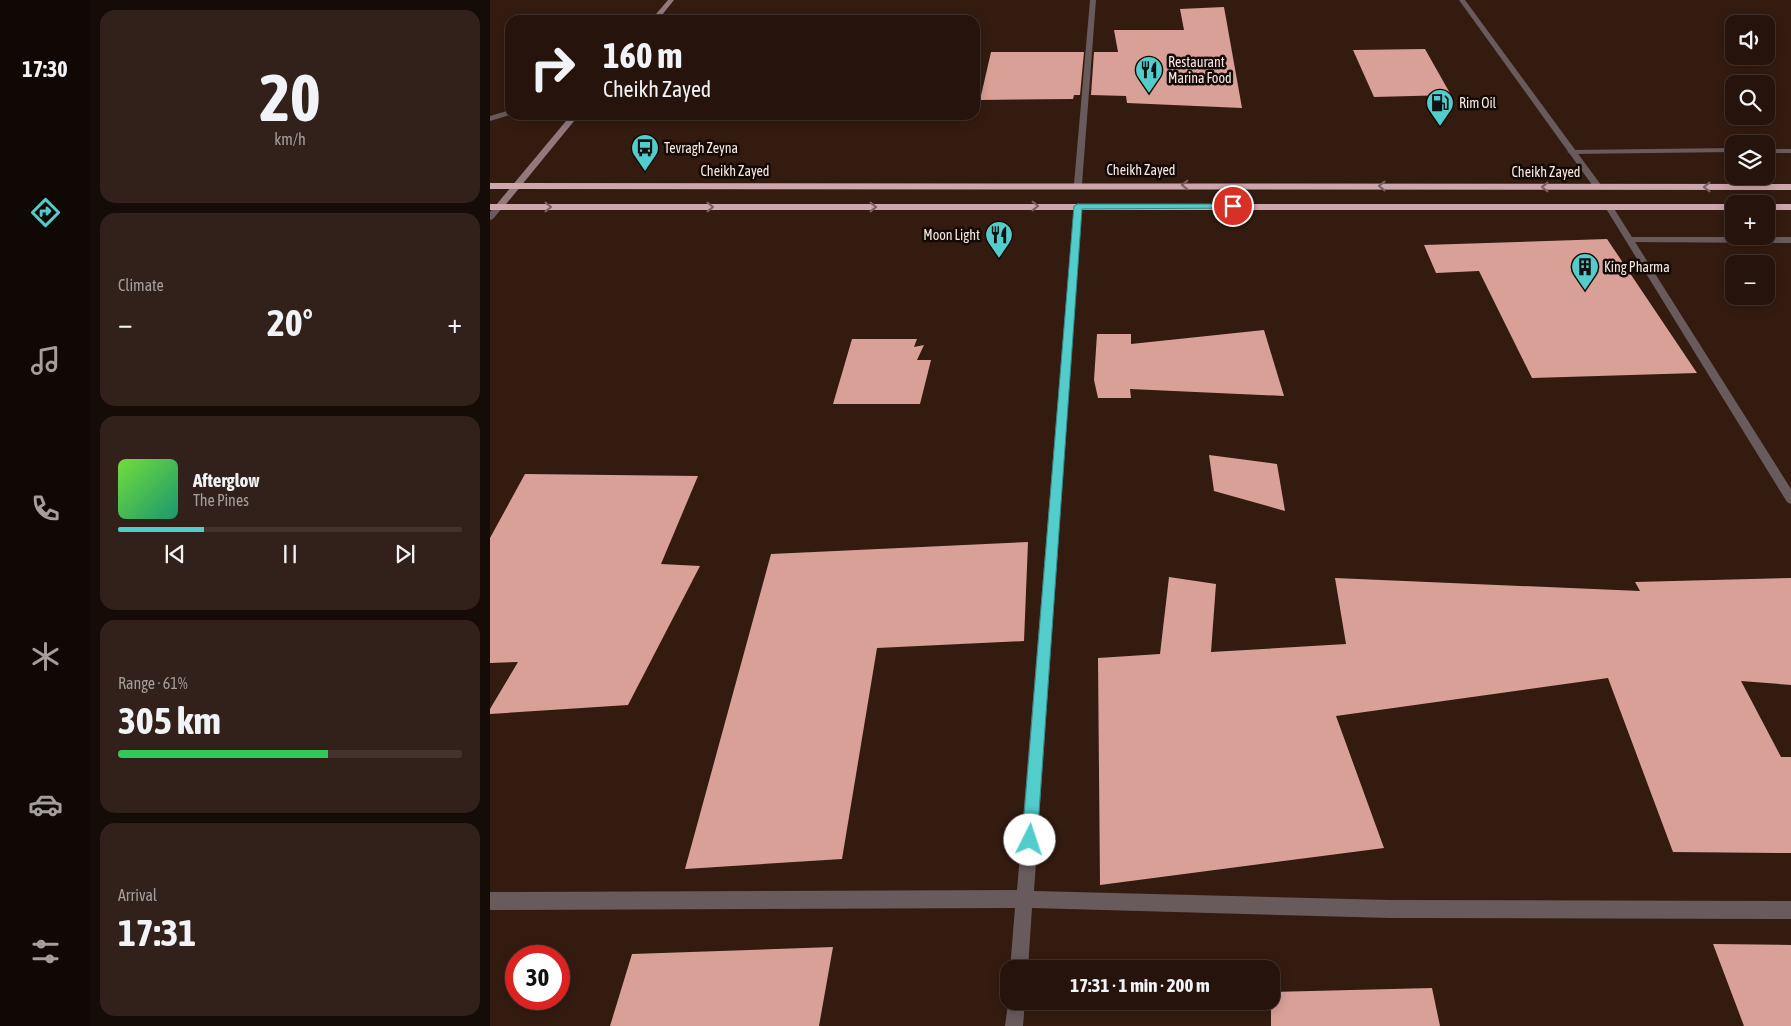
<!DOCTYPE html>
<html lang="en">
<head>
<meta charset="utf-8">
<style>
  :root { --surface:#26140c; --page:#32211a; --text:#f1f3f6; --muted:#a49e9d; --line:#42332d; --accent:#52cdcb }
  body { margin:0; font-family:"Asap Condensed",sans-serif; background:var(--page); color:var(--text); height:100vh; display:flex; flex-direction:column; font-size:19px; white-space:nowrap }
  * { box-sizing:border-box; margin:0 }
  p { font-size:16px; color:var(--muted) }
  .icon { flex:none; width:28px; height:28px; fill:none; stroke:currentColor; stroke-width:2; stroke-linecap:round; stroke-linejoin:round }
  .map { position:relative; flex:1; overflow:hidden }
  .details { display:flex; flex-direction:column; gap:10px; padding:10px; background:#150b07; width:400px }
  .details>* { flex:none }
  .hud { position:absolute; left:15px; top:15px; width:475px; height:105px; border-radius:15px; box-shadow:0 2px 12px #0003,0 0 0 1px var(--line); background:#26140c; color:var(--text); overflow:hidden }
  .controls { position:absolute; left:1235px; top:15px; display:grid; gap:10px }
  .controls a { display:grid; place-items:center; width:50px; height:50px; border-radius:10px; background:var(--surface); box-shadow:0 2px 12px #0003,0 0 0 1px var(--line); font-size:25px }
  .speed { position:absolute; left:15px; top:945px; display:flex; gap:10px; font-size:25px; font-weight:700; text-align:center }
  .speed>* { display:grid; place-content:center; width:65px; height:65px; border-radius:50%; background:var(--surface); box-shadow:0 2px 12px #0003,0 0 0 1px var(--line); line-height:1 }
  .speed .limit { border:8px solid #d22; background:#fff; color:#111 }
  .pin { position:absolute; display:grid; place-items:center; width:42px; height:42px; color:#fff; margin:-21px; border:2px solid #fff; border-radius:50%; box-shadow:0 1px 5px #0007 }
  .me { position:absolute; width:55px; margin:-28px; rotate:4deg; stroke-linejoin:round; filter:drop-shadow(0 0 4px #0008) }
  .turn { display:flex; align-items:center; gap:18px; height:105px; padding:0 15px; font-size:22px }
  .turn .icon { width:65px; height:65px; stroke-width:2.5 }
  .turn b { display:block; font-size:35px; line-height:42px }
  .big { font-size:38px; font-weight:700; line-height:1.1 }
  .details .card { flex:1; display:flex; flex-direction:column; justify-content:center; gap:8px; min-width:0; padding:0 18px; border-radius:15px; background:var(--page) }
  .details .dial { align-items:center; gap:0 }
  .dial b { font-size:65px; line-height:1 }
  .song { display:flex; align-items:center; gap:15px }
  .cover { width:60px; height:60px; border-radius:8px; background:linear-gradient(135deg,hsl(100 70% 55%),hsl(160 70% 35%)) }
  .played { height:5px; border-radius:2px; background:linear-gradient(90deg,var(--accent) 25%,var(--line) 25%) }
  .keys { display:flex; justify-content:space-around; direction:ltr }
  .heat { display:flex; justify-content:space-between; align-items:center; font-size:28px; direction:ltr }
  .charge { height:8px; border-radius:4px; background:linear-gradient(90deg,#34c759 61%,var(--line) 0) }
  .trip { position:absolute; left:510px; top:960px; width:280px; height:50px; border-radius:15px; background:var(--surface); box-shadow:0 2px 12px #0003,0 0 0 1px var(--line); font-weight:700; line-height:50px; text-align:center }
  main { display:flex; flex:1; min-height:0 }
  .menu { display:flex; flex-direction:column; width:90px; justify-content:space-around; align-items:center; background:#0f0805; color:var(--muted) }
  .menu .icon { width:35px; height:35px }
  .menu .selected { color:var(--accent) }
  .menu b { font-size:22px; color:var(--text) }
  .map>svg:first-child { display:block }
  .building { fill:#d9a097 }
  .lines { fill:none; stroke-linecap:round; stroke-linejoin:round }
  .lane { fill:#695a5c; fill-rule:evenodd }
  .street { fill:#695a5c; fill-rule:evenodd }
  .secondary { fill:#91797c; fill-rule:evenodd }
  .highway { fill:#cca7ac; fill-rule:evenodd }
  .oneway { stroke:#796061 }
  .route { fill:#52cdcb; stroke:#358584 }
  .labels { text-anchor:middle; stroke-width:5; stroke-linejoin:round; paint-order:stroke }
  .far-poi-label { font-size:14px; fill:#f9e7e0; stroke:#130905; text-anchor:start }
  .far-street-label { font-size:14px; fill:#f9e7e0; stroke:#130905 }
</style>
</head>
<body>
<main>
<nav class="menu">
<b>17:30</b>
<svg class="icon selected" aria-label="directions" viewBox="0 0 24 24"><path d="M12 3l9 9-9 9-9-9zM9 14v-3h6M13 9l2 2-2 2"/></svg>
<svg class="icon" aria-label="music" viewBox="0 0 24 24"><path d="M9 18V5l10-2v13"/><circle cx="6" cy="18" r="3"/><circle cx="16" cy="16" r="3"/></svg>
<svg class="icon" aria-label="phone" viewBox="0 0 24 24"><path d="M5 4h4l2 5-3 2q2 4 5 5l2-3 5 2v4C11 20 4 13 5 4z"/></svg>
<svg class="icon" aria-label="climate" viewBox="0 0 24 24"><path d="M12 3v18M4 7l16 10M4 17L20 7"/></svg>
<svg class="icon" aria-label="car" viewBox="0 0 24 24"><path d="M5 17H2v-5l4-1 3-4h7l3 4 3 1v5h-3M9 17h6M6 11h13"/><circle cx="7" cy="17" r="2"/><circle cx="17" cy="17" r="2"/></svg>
<svg class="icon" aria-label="filters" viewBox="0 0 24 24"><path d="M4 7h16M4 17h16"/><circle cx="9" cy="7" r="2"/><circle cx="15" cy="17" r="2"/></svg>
</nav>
<section class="details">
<div class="card dial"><b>20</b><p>km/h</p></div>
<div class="card"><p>Climate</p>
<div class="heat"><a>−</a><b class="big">20°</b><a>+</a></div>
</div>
<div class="card">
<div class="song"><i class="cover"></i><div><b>Afterglow</b><p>The Pines</p></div></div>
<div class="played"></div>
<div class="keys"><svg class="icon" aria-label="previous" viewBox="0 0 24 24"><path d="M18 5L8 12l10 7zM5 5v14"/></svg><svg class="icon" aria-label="pause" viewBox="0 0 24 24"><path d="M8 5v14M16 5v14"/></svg><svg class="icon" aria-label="next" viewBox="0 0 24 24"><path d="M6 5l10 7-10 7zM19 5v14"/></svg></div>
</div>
<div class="card"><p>Range · 61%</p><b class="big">305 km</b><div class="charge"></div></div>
<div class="card"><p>Arrival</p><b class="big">17:31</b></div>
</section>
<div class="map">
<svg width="1301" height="1026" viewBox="0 0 1301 1026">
  <rect width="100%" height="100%" fill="#331b10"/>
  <path class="building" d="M734,7L752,108L637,103L636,96L601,95L604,52H628L624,30H694L690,9Z
    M935,49L961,95L884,97L863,50Z
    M501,52H594L590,95H584L583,99L490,100Z
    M1117,239L1207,373L1042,378L989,271L946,273L934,245Z
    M774,330L794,396L640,389L641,398H608L604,380L607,334H641V344Z
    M362,339H427L424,347L434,345L427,360H441L430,404H343Z
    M719,455L787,464L795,511L724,491Z
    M35,474L208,476L171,564L210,566L138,705L0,714V709L28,662L0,663V538Z
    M538,542L534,641L387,648L352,859L195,869L281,554Z
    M679,577L726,584L721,652L856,644L845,578L1150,591L1145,582L1301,578V685L1251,681L1291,757H1301V853L1183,852L1118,678L846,716L894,848L610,885L608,658L670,654Z
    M1223,944L1301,945V1026H1254Z
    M343,947L329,1026H120L142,954Z
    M942,988L950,1026H781V992Z"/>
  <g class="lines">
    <path class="lane" d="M20,110V115L0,121V116Z
      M1244,148V152L1081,154L1077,152L1081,150Z
      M1276,149H1301V153H1276Z
      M1140,237H1301V243L1137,242V238Z"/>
    <path class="street" d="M600,0H606L592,184L588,187L584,184Z
      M969,0H975L1111,185V189H1105Z
      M588,203L592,206L544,891L900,900L1301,901V919L900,918L542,908L538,969H520L525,908L0,910V892L527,890L584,206Z
      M6,205L13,207L3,219L0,220V212Z
      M1116,205L1123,207L1301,489V504L1297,502L1115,207Z
      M519,996V1001H535L533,1026H515Z"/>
    <path class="secondary" d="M178,0H184L168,20H161Z
      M81,115H89L12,209H6V205Z"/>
    <path class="highway" d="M0,183L1301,184V190L0,189Z
      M0,204H1244V210H0Z
      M1276,204H1301V210H1276Z"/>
  </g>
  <defs><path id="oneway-chevron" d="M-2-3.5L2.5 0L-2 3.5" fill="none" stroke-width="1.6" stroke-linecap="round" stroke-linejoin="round" transform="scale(1.25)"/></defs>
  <g class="oneway">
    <use href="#oneway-chevron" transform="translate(695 185) rotate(-180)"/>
    <use href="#oneway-chevron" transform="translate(892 186) rotate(-180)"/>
    <use href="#oneway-chevron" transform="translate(1055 187) rotate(-180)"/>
    <use href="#oneway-chevron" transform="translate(1217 187) rotate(180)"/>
    <use href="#oneway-chevron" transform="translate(545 206)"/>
    <use href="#oneway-chevron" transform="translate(58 207)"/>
    <use href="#oneway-chevron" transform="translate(220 207)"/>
    <use href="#oneway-chevron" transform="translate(383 207)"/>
  </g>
  <path class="route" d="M743,204L747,206L746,208L592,209L547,840L545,845L540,847L534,845L532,840L584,206L588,204Z"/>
  <defs>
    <symbol id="restaurant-pin" viewBox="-11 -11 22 30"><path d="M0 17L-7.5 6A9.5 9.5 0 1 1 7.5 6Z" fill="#52cdcb" stroke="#130905"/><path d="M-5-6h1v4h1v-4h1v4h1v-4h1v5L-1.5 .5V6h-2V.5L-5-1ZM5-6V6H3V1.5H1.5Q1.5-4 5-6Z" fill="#111"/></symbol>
    <symbol id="fuel-pin" viewBox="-11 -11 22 30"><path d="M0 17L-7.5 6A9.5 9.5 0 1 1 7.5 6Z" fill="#52cdcb" stroke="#130905"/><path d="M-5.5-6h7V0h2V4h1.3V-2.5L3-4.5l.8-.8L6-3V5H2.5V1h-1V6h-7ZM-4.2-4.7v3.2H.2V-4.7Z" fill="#111"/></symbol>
    <symbol id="bus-pin" viewBox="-11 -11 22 30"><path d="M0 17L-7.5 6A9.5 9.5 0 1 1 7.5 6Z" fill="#52cdcb" stroke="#130905"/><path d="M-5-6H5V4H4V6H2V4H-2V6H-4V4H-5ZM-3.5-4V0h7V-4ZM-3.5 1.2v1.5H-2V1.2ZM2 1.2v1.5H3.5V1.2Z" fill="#111"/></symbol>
    <symbol id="building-pin" viewBox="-11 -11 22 30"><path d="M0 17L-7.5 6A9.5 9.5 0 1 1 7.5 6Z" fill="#52cdcb" stroke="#130905"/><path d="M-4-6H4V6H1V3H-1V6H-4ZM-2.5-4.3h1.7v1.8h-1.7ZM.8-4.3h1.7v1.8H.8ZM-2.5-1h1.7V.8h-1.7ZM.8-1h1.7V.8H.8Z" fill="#111"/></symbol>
  </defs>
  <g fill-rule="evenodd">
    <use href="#restaurant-pin" x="643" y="54" width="32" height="43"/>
    <use href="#fuel-pin" x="934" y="87" width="32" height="43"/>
    <use href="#bus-pin" x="139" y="132" width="32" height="43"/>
    <use href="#restaurant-pin" x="493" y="219" width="32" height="43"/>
    <use href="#building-pin" x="1079" y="251" width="32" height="43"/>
  </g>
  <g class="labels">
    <g class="far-poi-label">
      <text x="678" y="67">Restaurant<tspan x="678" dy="16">Marina Food</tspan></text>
      <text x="969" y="108">Rim Oil</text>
      <text x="174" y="153">Tevragh Zeyna</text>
      <text x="490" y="240" text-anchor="end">Moon Light</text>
      <text x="1114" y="272">King Pharma</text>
    </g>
    <g class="far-street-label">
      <text x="651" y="175">Cheikh Zayed</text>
      <text x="245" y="176">Cheikh Zayed</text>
      <text x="1056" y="177">Cheikh Zayed</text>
    </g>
  </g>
</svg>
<div class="controls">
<a><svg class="icon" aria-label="sound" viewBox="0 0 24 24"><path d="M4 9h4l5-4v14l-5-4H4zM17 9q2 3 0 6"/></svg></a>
<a><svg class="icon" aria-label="search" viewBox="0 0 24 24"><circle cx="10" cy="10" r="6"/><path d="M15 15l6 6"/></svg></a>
<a><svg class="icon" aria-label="layers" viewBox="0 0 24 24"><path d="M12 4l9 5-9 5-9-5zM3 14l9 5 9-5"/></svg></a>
<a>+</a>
<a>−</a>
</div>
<div class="speed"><div class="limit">30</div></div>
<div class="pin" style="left:743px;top:206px;background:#d93025"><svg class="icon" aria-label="arrive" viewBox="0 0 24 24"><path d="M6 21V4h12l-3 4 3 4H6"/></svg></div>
<svg class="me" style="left:540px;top:840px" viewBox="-20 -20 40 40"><circle r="19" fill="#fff"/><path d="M0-13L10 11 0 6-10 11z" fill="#52cdcb"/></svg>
<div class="trip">17:31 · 1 min · 200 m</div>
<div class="hud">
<div class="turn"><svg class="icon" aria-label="right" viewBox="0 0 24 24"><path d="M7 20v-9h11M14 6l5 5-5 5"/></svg><div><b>160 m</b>Cheikh Zayed</div></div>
</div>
</div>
</main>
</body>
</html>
